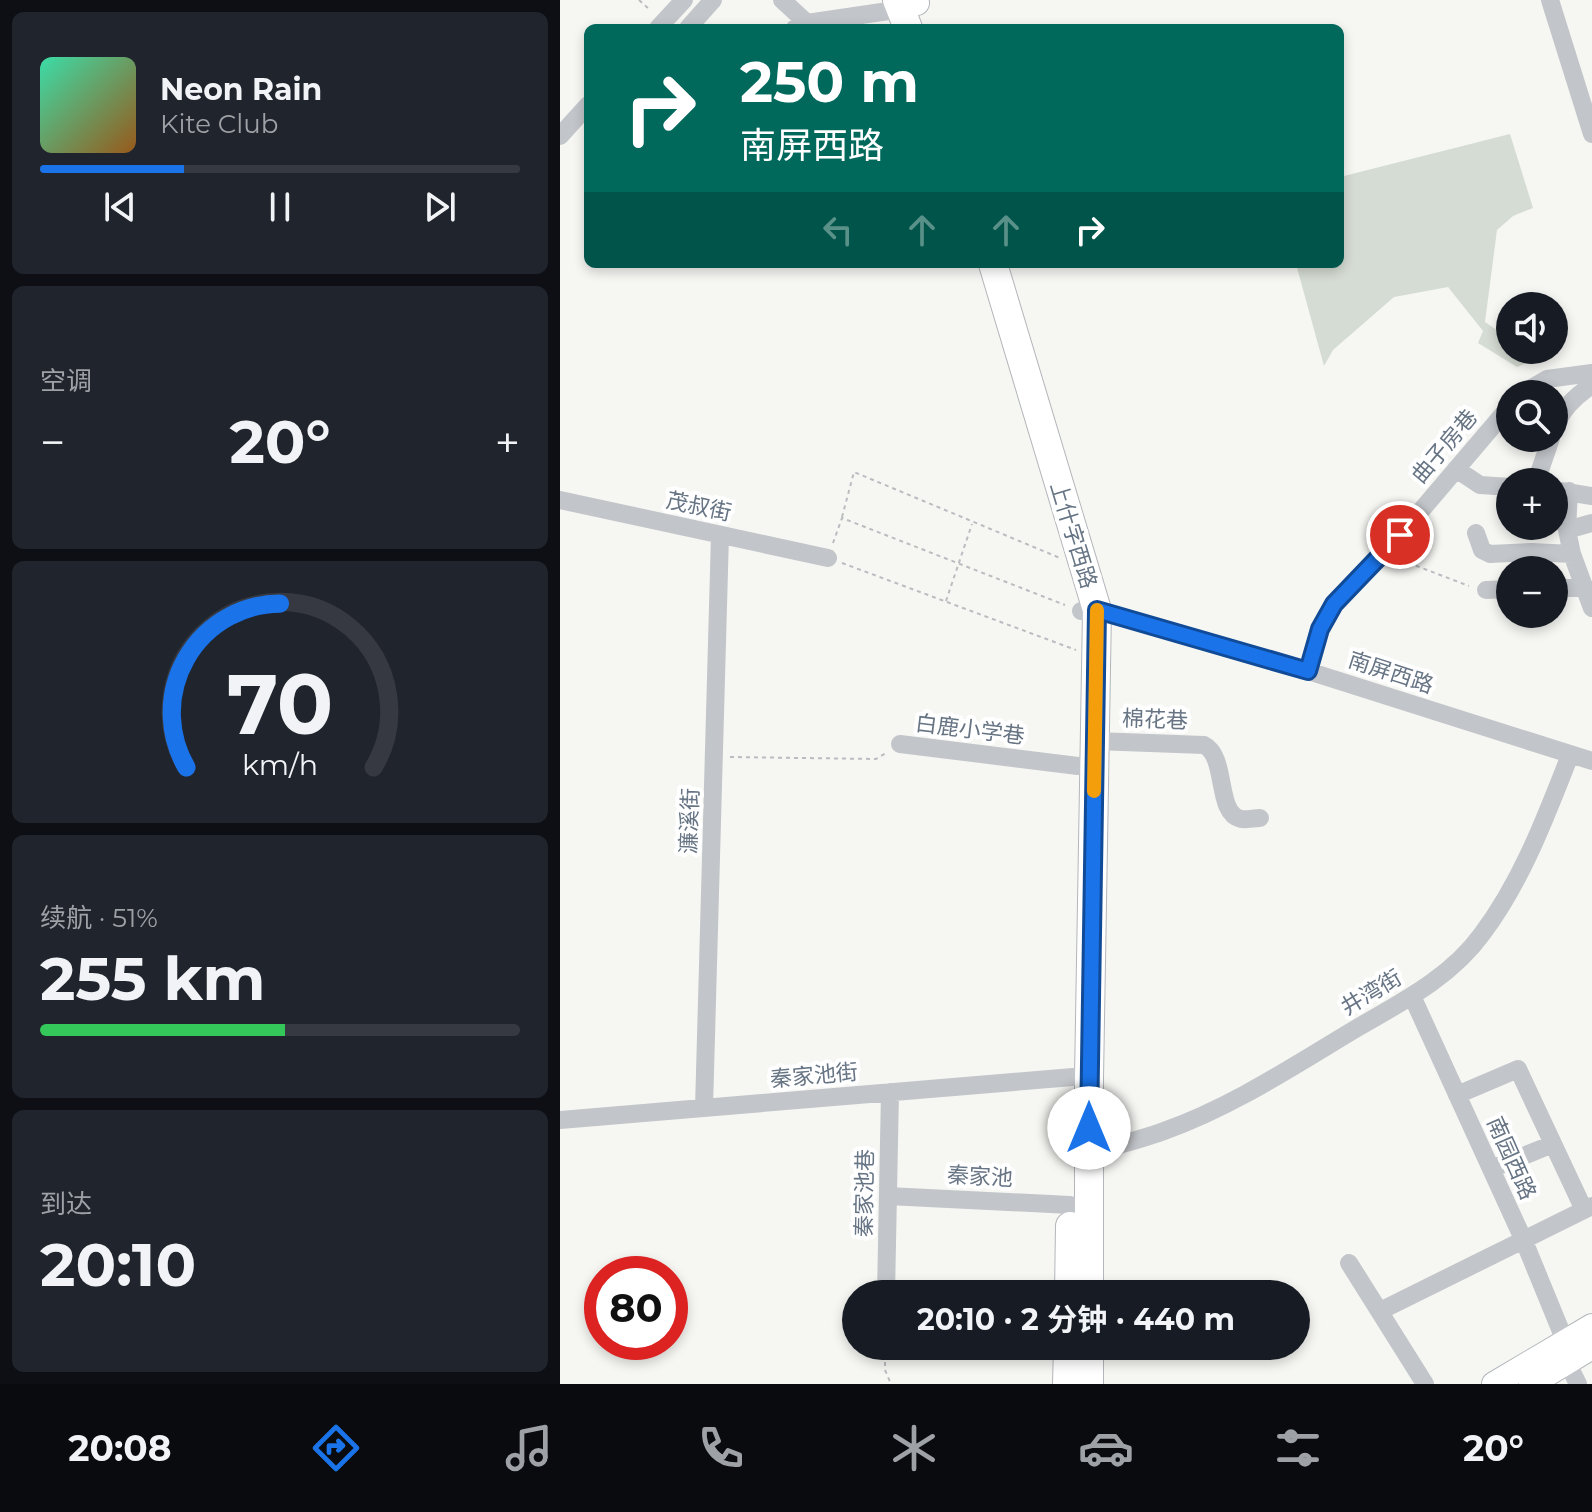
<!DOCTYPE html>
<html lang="zh">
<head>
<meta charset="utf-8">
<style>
  :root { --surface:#171b24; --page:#20242c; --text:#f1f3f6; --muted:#9ea1a6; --line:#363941; --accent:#1a73e8 }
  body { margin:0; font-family:Montserrat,"Noto Sans SC",sans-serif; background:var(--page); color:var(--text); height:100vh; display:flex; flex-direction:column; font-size:30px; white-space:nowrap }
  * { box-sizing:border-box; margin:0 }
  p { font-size:26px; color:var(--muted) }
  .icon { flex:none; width:44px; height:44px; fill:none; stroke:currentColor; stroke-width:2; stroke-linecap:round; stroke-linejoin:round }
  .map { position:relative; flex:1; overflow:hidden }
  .details { display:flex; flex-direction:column; gap:12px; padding:12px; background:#0d0f14; width:560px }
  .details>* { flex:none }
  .banner { position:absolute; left:24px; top:24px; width:760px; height:244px; border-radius:12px; box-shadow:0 4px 12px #0003; background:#00695c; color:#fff; overflow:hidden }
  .controls { position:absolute; left:936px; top:292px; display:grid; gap:16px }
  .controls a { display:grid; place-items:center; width:72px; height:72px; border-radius:50%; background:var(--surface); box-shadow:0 4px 12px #0003; font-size:40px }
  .speed { position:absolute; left:24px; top:1256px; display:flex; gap:16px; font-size:40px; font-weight:700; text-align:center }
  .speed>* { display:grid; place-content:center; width:104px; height:104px; border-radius:50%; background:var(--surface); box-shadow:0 4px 12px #0003; line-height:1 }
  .speed .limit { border:12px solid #d22; background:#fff; color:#111 }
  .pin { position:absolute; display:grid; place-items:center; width:68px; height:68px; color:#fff; margin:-34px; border:4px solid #fff; border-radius:50%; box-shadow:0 2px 8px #0007 }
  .me { position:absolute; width:88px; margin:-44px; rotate:0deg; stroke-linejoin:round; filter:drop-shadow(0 0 6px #0008) }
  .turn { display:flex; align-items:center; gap:28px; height:168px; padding:0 24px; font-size:36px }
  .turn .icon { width:104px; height:104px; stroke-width:2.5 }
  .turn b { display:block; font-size:56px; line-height:68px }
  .lanes { display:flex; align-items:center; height:76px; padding:0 24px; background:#0003; justify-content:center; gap:40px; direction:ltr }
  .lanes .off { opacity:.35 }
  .big { font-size:60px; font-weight:700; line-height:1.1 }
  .details .card { flex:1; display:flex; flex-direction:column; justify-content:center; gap:12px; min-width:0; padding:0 28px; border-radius:12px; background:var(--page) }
  .details .dial { align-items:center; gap:0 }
  .dial svg { height:208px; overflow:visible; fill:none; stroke:var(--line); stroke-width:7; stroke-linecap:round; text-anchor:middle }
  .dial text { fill:var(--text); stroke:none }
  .song { display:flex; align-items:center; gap:24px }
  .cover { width:96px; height:96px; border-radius:12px; background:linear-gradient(135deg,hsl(160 70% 55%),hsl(30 70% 35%)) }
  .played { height:8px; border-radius:4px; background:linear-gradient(90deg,var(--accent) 30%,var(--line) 30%) }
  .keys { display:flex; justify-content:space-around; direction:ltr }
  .heat { display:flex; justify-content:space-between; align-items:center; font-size:44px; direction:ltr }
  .charge { height:12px; border-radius:6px; background:linear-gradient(90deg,#34c759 51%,var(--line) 0) }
  .trip { position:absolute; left:282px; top:1280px; width:468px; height:80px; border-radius:40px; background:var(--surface); box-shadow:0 4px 12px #0003; font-weight:700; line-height:80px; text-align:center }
  .dock { display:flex; height:128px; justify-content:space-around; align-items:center; background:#090b0e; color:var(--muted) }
  .dock .icon { width:56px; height:56px }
  .dock .active { color:var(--accent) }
  .dock b { font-size:36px; color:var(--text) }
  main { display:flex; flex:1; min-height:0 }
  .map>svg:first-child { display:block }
  .green { fill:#d5dcd3 }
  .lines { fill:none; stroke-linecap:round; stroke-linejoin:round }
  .major-casing { stroke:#b3b7bb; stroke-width:26 }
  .highway-casing { stroke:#b3b6ba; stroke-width:30 }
  .path { stroke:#babcbf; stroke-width:2; stroke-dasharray:4 4; stroke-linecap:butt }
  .minor { stroke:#c2c5c9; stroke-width:18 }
  .major { stroke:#fff; stroke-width:24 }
  .highway { stroke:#fff; stroke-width:28 }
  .route-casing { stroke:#114b97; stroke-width:20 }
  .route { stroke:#1a73e8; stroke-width:14 }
  .slow { stroke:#f59e0b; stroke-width:14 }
  .labels { text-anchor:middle; stroke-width:8; stroke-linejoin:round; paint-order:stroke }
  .street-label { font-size:22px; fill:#667484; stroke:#fff }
</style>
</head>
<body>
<main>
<section class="details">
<div class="card">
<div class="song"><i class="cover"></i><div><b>Neon Rain</b><p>Kite Club</p></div></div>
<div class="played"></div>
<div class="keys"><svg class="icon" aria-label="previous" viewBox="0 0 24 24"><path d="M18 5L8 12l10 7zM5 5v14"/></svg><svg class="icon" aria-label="pause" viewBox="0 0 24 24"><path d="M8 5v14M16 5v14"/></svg><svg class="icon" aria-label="next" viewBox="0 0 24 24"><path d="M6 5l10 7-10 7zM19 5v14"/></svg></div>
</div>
<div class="card"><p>空调</p>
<div class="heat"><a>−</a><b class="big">20°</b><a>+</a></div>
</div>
<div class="card dial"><svg viewBox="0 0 100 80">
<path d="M14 69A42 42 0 1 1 86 69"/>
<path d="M14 69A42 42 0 0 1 50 6" stroke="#1a73e8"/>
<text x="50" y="56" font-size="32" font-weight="700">70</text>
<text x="50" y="72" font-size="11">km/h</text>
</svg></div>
<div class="card"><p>续航 · 51%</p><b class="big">255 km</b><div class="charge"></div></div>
<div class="card"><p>到达</p><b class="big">20:10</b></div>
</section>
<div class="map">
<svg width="1032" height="1384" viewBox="0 0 1032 1384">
  <rect width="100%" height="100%" fill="#f6f7f3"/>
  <path class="green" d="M950,134L973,208L953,216L937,230L925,322L950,339V350H967L979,358L957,367L918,343L923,331L888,287L834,297L773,350L764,366L736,264H780V177Z"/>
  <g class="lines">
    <defs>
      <path id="major" d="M356,0L357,3
        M934,1384L1032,1326
        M971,1384L1032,1347"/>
      <path id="highway" d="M337,0L348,28
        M433,264L537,610L529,1078V1294
        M509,1294L510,1226
        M529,1346V1384
        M507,1384L508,1346"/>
    </defs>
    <use href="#major" class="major-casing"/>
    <use href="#highway" class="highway-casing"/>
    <path class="path" d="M79,0L90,10
      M282,517L294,472L500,558
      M273,543L282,518L505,605
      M841,560L909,586
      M282,563L516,650
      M386,601L412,524
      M170,757L316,759L326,753
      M325,1346V1370L331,1384"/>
    <path class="minor" d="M222,0L247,23L248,28
      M990,0L1032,134
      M98,28L124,0
      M128,28L153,0
      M235,28L247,23L342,9
      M0,136L28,105
      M961,394L987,379L1032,373
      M994,430C1001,410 1014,397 1032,385
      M896,469L920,485L950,487
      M976,482L991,438
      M994,490L1032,496
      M0,500L268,558
      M1032,523L1007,530L1012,554L1032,608
      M1007,530L1009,491
      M916,533L922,550L930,554L972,552L1012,554
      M994,588H1026
      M926,590L950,589
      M521,611L537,610L748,671L1032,761
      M748,671L760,629L774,604L824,554L950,406
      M535,741L644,745C668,757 655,813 681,819C686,820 694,818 700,818
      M340,744L518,766
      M852,996L964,1241L1005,1341
      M897,1095L958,1069L1024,1210
      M144,1108L160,535
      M0,1120L513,1077
      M529,1153C554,1146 580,1140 604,1131C672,1107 735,1065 797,1028C842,1002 891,977 922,934C962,881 986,816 1010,755
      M931,1169L993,1144
      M328,1196L510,1205
      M789,1263L865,1384
      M326,1294L330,1092
      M820,1311L1032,1206
      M1007,1362L1018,1384"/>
    <use href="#major" class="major"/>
    <use href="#highway" class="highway"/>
  </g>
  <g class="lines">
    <defs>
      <path id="route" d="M529,1128L537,610L748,671L760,629L774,604L840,535"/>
    </defs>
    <use href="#route" class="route-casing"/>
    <use href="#route" class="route"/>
    <path class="slow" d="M534,791L537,610"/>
  </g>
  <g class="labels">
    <g class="street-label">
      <text transform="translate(884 446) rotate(-50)" y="8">曲子房巷</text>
      <text transform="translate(139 506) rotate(12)" y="8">茂叔街</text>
      <text transform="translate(514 535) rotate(73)" y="8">上什字西路</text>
      <text transform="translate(831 672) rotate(18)" y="8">南屏西路</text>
      <text transform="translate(595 719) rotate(2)" y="8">棉花巷</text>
      <text transform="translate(410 729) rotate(7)" y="8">白鹿小学巷</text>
      <text transform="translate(129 821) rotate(-88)" y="8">濂溪街</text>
      <text transform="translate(811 992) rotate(-31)" y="8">井湾街</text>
      <text transform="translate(254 1075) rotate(-5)" y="8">秦家池街</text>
      <text transform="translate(952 1158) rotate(66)" y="8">南园西路</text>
      <text transform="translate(420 1176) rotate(3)" y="8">秦家池</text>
      <text transform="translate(304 1193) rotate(-89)" y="8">秦家池巷</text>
    </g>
  </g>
</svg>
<div class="controls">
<a><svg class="icon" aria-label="sound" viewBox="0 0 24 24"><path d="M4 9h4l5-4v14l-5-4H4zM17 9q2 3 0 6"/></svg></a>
<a><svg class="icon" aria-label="search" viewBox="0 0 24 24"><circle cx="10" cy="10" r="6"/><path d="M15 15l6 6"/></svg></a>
<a>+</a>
<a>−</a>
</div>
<div class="speed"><div class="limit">80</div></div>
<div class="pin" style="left:840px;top:535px;background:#d93025"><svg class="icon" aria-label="arrive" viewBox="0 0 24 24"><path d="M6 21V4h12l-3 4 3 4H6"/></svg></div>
<svg class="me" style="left:529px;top:1128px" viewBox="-20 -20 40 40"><circle r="19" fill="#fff"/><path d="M0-13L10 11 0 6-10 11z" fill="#1a73e8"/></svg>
<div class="trip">20:10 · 2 分钟 · 440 m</div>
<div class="banner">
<div class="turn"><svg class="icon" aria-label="right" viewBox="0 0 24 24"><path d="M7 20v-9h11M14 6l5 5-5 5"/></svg><div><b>250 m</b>南屏西路</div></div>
<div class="lanes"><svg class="icon off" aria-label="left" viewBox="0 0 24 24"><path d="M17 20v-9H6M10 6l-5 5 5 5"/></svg><svg class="icon off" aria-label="ahead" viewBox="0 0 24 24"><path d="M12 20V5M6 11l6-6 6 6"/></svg><svg class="icon off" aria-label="ahead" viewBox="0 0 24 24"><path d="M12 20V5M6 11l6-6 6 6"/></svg><svg class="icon" aria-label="right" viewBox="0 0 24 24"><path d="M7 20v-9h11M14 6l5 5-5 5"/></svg></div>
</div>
</div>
</main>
<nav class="dock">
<b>20:08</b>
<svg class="icon active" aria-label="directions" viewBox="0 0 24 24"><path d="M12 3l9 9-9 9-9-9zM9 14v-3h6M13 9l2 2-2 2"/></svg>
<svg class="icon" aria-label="music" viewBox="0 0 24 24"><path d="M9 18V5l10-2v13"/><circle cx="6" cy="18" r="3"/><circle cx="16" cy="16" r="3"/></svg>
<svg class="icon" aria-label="phone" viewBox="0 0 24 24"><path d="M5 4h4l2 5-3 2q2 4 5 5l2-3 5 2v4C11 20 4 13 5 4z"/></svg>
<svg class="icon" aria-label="climate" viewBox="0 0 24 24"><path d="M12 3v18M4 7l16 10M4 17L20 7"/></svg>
<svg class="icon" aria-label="car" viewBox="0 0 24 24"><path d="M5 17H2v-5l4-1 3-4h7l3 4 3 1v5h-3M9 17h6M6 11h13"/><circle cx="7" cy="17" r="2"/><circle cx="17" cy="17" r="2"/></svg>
<svg class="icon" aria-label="filters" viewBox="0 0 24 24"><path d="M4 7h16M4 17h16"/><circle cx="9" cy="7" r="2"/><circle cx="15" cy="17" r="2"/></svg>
<b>20°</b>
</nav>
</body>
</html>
